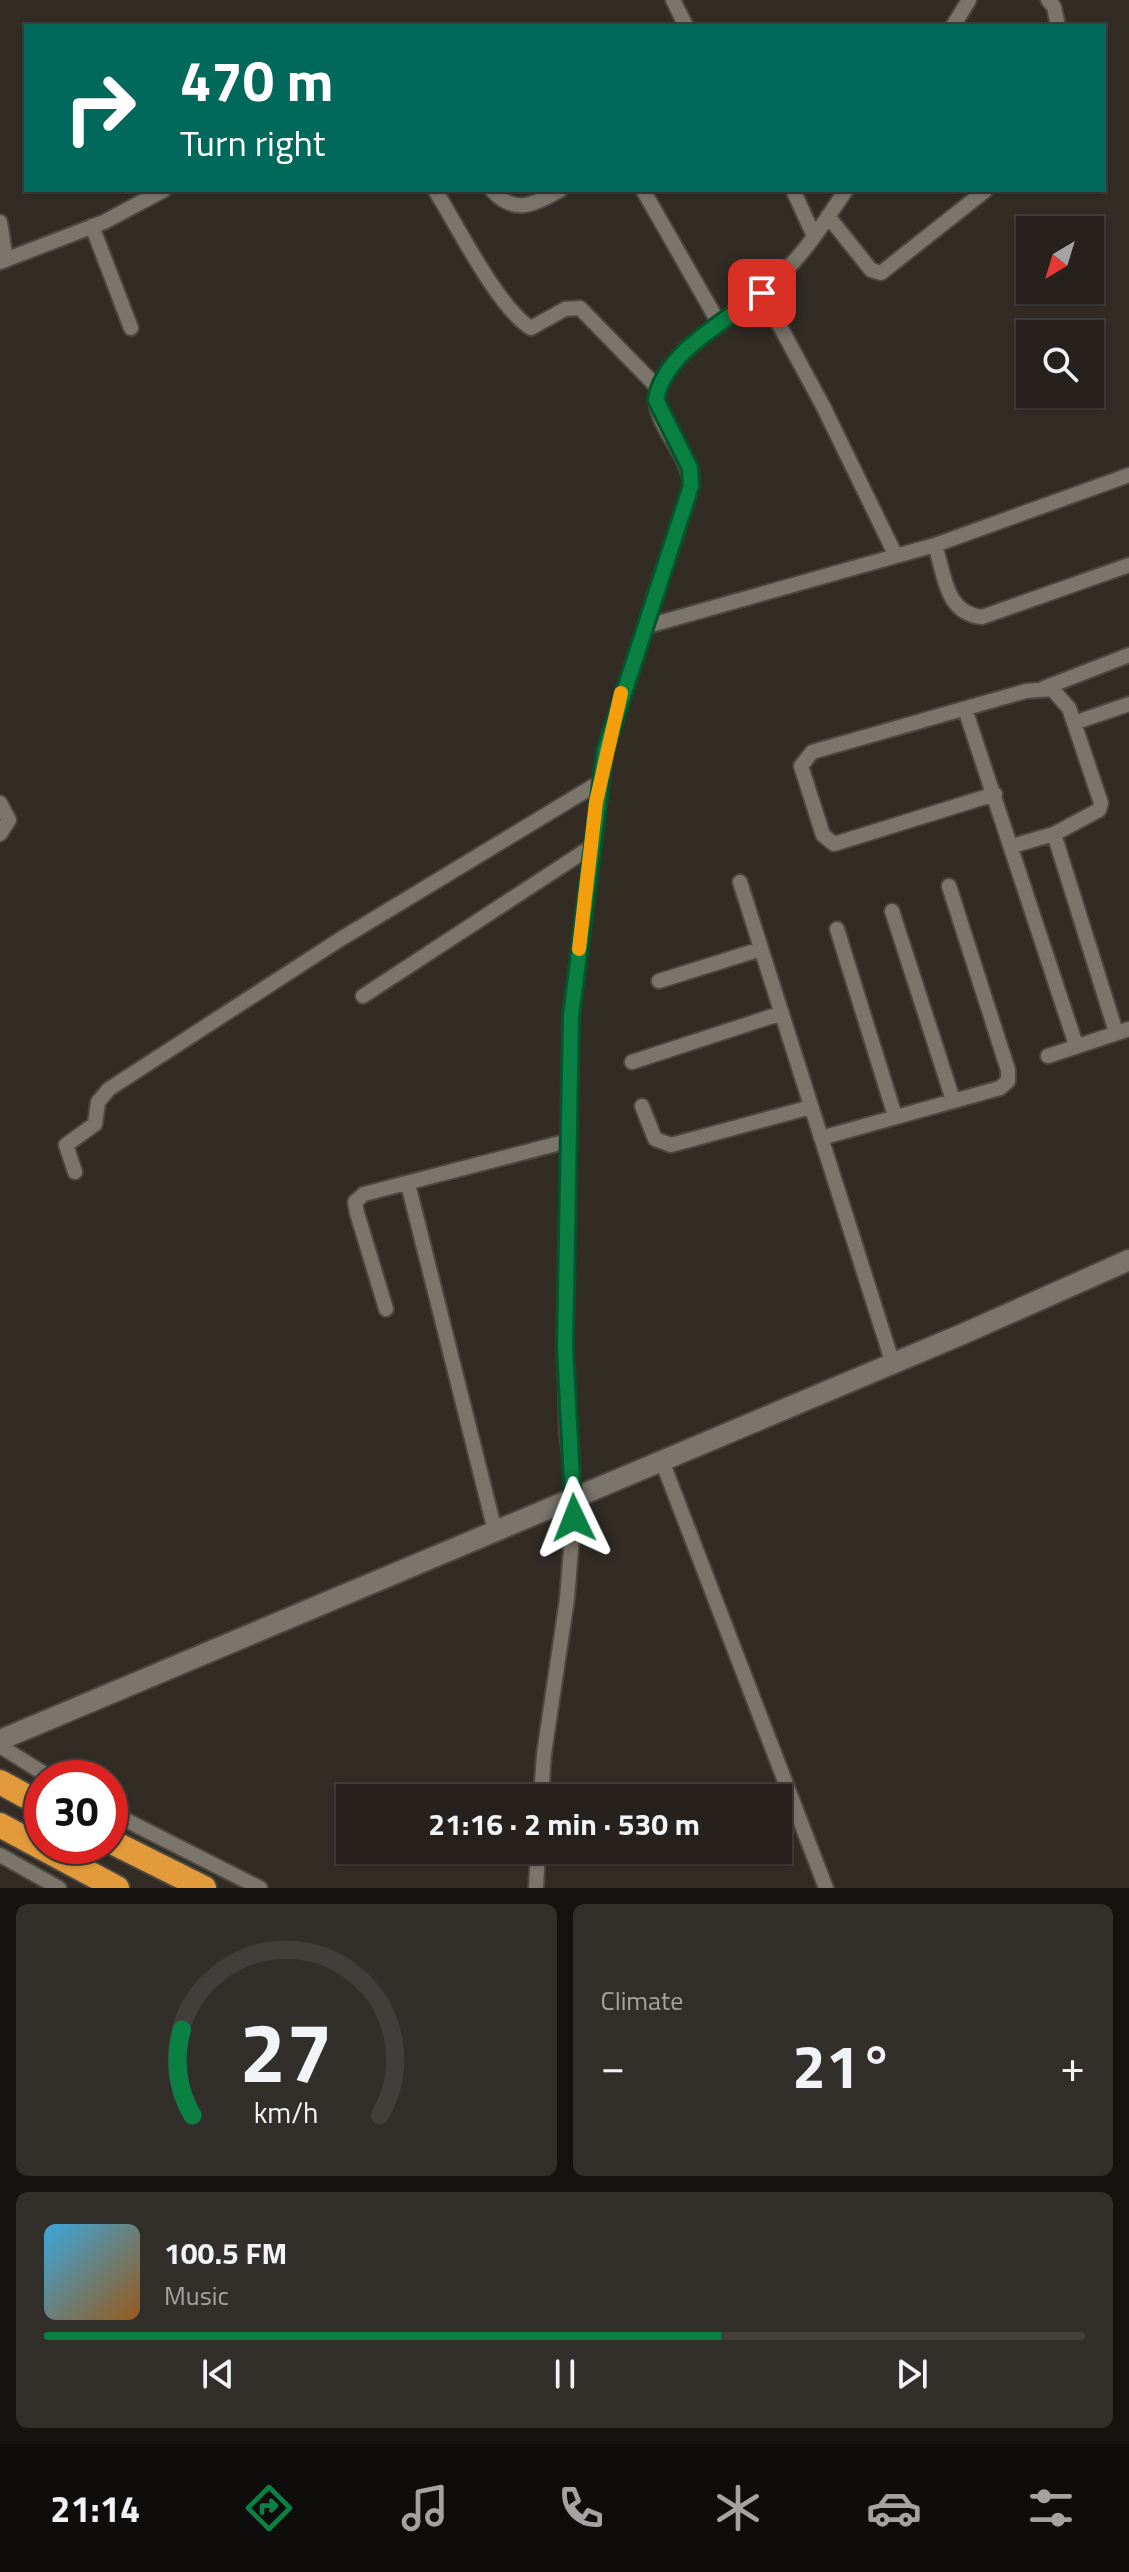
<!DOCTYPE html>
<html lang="en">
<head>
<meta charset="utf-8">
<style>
  :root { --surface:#26211c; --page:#322e29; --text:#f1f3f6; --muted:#a4a3a3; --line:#423e3b; --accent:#0b8043 }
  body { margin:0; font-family:"Titillium Web",sans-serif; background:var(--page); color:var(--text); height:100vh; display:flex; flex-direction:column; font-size:30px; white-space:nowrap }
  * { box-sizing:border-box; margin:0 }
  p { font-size:26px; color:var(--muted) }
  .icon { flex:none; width:44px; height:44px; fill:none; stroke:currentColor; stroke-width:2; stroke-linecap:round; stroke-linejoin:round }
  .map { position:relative; height:1888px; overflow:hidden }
  .details { display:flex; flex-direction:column; gap:16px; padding:16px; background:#15120f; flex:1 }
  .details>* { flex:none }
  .guide { position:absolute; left:24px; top:24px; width:1082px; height:168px; border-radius:0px; box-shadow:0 2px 6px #0004,0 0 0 2px var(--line); background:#00695c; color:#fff; overflow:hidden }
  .needle { width:52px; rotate:218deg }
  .controls { position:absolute; left:1016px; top:216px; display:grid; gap:16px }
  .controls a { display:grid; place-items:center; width:88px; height:88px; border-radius:0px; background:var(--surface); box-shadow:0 2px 6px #0004,0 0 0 2px var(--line); font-size:40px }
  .speed { position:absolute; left:24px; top:1760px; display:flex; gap:16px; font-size:40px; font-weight:700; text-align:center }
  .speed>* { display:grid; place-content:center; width:104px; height:104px; border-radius:50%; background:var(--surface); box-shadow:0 2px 6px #0004,0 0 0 2px var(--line); line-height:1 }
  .speed .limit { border:12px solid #d22; background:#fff; color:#111 }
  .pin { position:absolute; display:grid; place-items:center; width:68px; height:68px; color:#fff; margin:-34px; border-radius:16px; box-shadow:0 4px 12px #0006 }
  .me { position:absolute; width:88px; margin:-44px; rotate:358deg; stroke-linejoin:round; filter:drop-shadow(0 0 6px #0008) }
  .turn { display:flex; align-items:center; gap:28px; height:168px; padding:0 24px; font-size:36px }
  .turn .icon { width:104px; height:104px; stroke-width:2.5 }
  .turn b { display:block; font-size:56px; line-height:68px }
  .big { font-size:60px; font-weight:700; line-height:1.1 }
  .details .card { flex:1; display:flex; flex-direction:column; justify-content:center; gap:12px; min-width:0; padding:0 28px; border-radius:12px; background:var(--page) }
  .details .dial { align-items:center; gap:0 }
  .dial svg { height:208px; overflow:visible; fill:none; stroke:var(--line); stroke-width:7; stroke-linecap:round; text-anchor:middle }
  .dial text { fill:var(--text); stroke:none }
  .song { display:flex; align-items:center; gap:24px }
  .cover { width:96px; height:96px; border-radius:12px; background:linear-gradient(135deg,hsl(200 70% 55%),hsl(30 70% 35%)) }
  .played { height:8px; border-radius:4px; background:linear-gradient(90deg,var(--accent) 65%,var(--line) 65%) }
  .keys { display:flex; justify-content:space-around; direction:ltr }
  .heat { display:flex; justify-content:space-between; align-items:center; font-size:44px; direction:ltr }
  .details .tiles { flex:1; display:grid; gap:16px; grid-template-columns:1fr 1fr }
  .card:last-child { grid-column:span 2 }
  .trip { position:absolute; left:336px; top:1784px; width:456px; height:80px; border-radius:0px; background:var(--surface); box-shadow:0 2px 6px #0004,0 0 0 2px var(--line); font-weight:700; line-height:80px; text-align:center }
  .tabs { display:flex; height:128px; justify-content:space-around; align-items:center; background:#0f0d0b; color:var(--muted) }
  .tabs .icon { width:56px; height:56px }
  .tabs .on { color:var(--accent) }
  .tabs b { font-size:36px; color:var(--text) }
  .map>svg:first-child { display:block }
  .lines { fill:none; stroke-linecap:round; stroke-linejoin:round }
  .street-casing { stroke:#4b4841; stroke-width:18 }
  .secondary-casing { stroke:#4b4841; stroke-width:24 }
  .highway-casing { stroke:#4b4841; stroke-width:28 }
  .street { stroke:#7b756c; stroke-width:14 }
  .secondary { stroke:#7b756c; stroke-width:20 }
  .highway { stroke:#e39a3b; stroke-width:24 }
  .route-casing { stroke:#07532c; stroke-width:20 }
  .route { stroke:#0b8043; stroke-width:14 }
  .slow { stroke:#f59e0b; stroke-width:14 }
</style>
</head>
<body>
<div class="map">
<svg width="1129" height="1888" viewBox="0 0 1129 1888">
  <rect width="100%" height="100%" fill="#322c25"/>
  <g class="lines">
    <defs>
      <path id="street" d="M673,0L686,26
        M1048,0L1054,7L1058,26
        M953,26L969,0
        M435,190C457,225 498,308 531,328L565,309L580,308L658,388
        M492,190C515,216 534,204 560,190
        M643,190L720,325
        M793,190L814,236
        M828,216L871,270L881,273L986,190
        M0,222L6,260
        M92,226L131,328
        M0,262L104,222L164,190
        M762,293L823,406L896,556
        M935,545C945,576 945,613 982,617L1129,565
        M644,627L935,545L1129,475
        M1044,688L1129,655
        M965,709L1076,1045
        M1074,723L1129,704
        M995,794L834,844L823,835L801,766L812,752L1026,691L1052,689L1069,708L1101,803L1099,810L1054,834L1012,846
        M0,803L9,820L0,834
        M1054,834L1116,1032
        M740,882L893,1364
        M892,911L953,1100
        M837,929L895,1116
        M659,981L761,949
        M363,996L591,847
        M1048,1056L1129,1029
        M632,1062L782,1013
        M642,1106L655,1139L671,1145L811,1107
        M821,1138L1000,1088L1008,1081V1070L949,886
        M75,1172L66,1145L95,1124L98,1102L109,1089L339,940L600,782
        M408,1184L495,1531
        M386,1309L357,1213L355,1202L364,1194L568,1141
        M662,1461L826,1888
        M0,1746L51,1778
        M541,1798L544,1754L567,1599L575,1498L567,1434L565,1347L571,1016L605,751L691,486C688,453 659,431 656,401C652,360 755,302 783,273C808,249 827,218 846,190
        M110,1812L260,1888
        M0,1855L59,1888
        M536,1888L538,1850"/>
      <path id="secondary" d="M0,1740L965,1333L1129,1260"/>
      <path id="highway" d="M0,1782L42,1805
        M0,1825L117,1888
        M110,1841L204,1888"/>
    </defs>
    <use href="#street" class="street-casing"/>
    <use href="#secondary" class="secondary-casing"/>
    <use href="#highway" class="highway-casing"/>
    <use href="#street" class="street"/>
    <use href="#secondary" class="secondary"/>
    <use href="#highway" class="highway"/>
  </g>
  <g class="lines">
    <defs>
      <path id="route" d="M574,1518L565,1347L571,1016L605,751L691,486L690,468L656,400C664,352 726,321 762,293"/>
    </defs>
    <use href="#route" class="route-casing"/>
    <use href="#route" class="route"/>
    <path class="slow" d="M579,949L596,802L621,693"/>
  </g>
</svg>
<div class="controls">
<a><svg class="needle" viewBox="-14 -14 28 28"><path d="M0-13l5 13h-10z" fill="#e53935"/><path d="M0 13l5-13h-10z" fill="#a4a3a3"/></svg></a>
<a><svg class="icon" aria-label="search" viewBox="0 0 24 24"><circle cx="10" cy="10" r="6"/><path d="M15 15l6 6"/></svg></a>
</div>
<div class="speed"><div class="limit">30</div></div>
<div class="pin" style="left:762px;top:293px;background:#d93025"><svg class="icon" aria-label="arrive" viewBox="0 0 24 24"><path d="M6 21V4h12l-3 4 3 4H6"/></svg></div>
<svg class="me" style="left:574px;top:1518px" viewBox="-20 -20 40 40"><path d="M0-17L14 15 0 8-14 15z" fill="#0b8043" stroke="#fff" stroke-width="4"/></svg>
<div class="trip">21:16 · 2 min · 530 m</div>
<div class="guide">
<div class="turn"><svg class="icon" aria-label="right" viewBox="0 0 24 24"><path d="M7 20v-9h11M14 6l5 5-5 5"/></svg><div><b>470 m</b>Turn right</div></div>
</div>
</div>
<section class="details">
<div class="tiles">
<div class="card dial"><svg viewBox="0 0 100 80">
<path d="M14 69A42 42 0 1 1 86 69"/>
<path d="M14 69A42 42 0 0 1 10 36" stroke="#0b8043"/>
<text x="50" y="56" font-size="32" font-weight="700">27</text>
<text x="50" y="72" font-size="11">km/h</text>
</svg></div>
<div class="card"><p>Climate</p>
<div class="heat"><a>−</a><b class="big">21°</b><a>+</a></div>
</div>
<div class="card">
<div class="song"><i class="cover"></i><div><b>100.5 FM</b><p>Music</p></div></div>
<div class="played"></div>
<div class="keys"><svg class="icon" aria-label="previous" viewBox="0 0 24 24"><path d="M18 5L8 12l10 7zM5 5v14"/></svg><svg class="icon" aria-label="pause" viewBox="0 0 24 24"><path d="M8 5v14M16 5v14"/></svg><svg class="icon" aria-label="next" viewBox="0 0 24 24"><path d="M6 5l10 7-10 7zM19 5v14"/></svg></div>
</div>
</div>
</section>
<nav class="tabs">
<b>21:14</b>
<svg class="icon on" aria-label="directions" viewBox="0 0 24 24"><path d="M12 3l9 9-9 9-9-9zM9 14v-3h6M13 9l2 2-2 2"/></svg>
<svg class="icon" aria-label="music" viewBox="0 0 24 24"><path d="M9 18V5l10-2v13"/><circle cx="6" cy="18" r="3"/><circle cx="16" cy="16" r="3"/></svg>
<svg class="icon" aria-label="phone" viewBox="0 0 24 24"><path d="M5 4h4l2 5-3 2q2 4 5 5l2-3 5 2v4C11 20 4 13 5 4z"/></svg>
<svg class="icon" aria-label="climate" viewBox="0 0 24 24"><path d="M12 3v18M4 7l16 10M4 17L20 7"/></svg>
<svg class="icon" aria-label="car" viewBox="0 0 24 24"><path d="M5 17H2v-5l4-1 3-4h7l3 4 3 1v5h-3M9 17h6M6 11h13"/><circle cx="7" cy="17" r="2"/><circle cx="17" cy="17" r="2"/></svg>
<svg class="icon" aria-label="filters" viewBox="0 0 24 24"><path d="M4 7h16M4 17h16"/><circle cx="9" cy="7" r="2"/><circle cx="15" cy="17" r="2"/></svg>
</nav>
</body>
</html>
